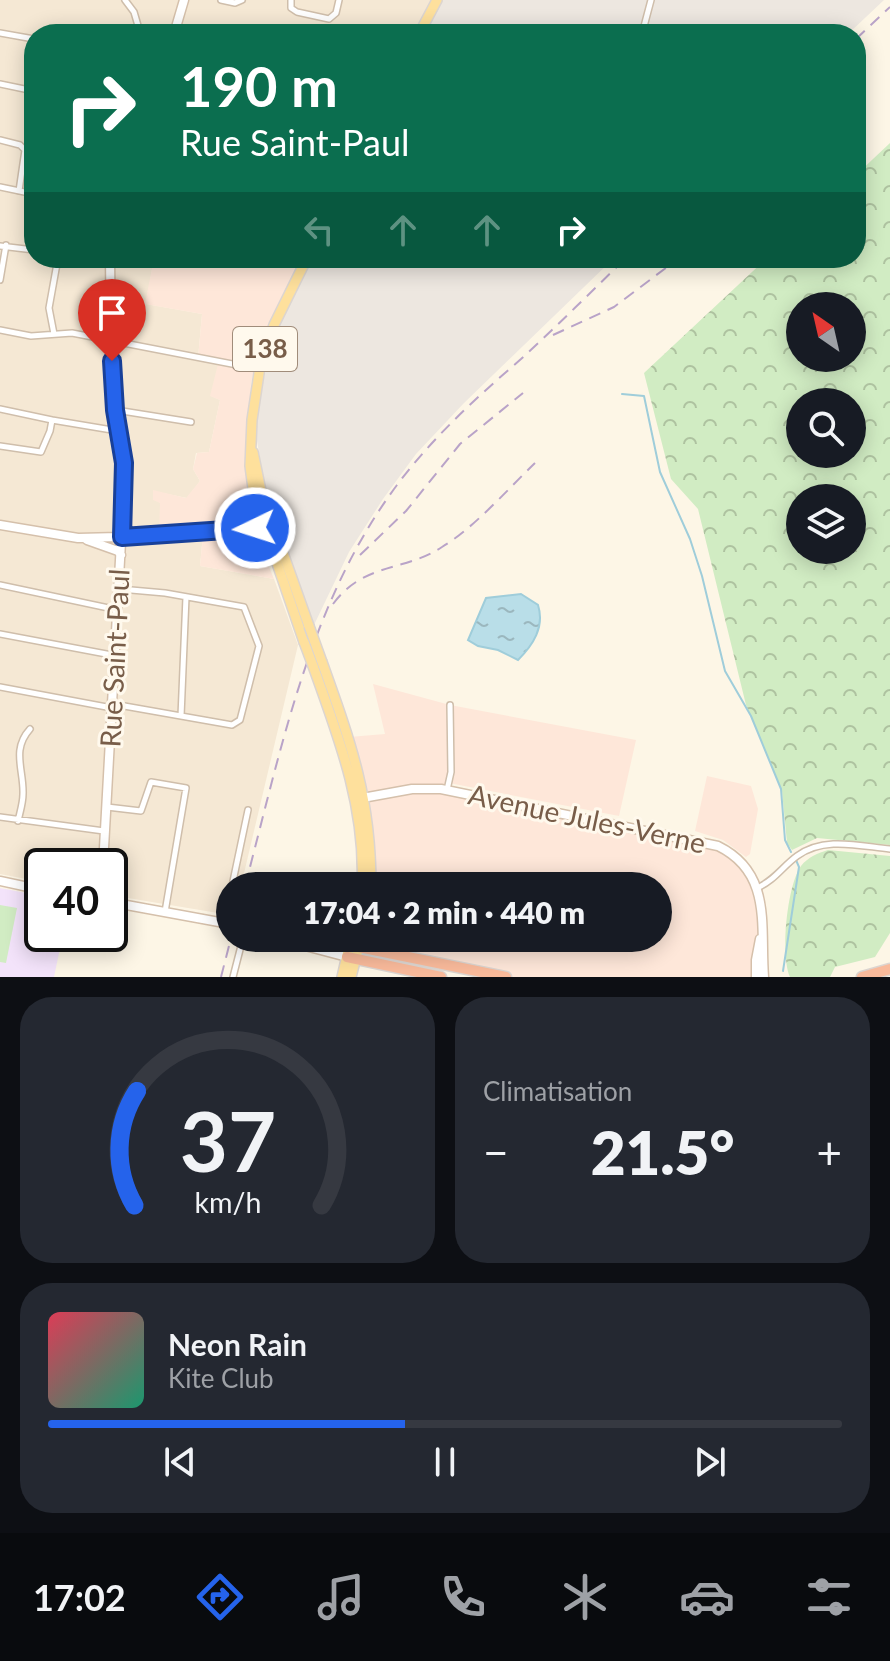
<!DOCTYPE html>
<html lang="fr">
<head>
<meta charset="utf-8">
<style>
  :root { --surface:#171b24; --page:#242831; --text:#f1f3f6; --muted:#9ea1a6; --line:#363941; --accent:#2563eb }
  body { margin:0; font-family:Lato,sans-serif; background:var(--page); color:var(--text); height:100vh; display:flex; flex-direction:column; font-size:30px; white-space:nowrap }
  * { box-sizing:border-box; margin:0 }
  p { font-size:26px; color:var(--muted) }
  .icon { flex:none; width:44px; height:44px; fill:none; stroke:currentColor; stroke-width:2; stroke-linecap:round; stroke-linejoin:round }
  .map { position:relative; height:977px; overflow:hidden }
  .side { display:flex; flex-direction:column; gap:20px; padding:20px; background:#0d0f14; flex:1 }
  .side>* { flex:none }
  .hud { position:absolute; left:24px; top:24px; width:842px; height:244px; border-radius:32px; box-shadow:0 4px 20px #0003; background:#0b6e4f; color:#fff; overflow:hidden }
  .needle { width:52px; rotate:326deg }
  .tools { position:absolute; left:786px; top:292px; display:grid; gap:16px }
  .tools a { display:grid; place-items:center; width:80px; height:80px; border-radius:50%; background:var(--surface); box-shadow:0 4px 20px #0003; font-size:40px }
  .speed { position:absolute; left:24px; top:848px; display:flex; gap:16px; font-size:40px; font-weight:700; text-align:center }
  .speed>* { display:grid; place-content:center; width:104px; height:104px; border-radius:50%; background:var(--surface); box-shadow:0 4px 20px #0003; line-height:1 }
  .speed .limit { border:4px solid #111; border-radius:12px; background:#fff; color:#111 }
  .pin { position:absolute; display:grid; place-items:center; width:68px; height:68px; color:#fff; margin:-82px -34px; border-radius:50% 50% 50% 0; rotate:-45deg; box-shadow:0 0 8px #0007 }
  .pin .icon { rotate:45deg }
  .me { position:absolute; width:88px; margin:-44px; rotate:266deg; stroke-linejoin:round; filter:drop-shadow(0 0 6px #0008) }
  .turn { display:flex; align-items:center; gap:28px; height:168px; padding:0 24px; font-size:36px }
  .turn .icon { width:104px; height:104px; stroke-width:2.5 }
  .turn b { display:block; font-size:56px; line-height:68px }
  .lanes { display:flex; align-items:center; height:76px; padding:0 24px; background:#0003; justify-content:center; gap:40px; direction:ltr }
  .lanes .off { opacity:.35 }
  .big { font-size:60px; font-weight:800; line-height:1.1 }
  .side .card { flex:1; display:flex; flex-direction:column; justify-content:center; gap:12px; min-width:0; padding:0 28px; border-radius:32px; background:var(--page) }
  .side .dial { align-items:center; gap:0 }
  .dial svg { height:208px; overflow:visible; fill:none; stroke:var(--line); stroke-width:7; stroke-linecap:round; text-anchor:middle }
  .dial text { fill:var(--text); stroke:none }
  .song { display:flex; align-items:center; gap:24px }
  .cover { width:96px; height:96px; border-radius:12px; background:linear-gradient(135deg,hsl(350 70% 55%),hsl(160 70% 35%)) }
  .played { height:8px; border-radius:4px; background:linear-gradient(90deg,var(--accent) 45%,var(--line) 45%) }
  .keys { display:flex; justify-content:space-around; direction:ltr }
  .heat { display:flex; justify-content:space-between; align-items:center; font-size:44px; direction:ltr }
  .side .tiles { flex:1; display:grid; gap:20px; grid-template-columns:1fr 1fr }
  .card:last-child { grid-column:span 2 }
  .trip { position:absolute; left:216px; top:872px; width:456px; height:80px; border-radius:40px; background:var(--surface); box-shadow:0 4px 20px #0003; font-weight:800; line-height:80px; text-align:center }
  .dock { display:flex; height:128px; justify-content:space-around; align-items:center; background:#090b0e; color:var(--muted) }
  .dock .icon { width:56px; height:56px }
  .dock .selected { color:var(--accent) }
  .dock b { font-size:36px; color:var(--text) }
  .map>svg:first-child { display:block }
  .residential { fill:#f5e8d4 }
  .commercial { fill:#fee7d9 }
  .industrial { fill:#ede7e0 }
  .education { fill:#f3e3fa }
  .grass { fill:#d1ecc3 }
  .forest { fill:url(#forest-crowns); fill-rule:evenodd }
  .water { fill:url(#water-ripples); stroke:#9fcdda; stroke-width:2 }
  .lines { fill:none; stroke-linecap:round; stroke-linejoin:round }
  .stream { stroke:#9fcdda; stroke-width:2 }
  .street-casing { stroke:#cfbeab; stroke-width:8 }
  .secondary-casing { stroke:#d5c0ab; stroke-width:11 }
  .primary-casing { stroke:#dcd5d0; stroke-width:12 }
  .highway-casing { stroke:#dcd5d0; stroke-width:13 }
  .street { stroke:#fff; stroke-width:5 }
  .secondary { stroke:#fff; stroke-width:8 }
  .primary { stroke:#fee09c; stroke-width:9 }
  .highway { stroke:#f9ba9b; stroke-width:10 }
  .rail { stroke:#b9a3c8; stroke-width:2; stroke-dasharray:12 8; stroke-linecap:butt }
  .primary-bridge-casing { stroke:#dcd5d0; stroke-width:12; stroke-linecap:butt }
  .primary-bridge { stroke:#fee09c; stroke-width:9 }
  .route-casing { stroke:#184099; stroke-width:20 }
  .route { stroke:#2563eb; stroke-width:14 }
  .labels { text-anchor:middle; stroke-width:6; stroke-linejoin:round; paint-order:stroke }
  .shield { fill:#fff9ed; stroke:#a08c7a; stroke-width:2 }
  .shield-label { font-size:26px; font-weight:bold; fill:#785d49 }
  .street-label { font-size:28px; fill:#785d49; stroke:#fff9ed }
</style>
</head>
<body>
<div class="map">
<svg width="890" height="977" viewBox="0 0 890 977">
  <defs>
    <pattern id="forest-crowns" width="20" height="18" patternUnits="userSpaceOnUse" patternTransform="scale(2)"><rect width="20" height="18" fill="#d1ecc3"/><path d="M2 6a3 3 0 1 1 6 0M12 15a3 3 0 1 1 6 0" fill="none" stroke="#aec2a0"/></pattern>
    <pattern id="water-ripples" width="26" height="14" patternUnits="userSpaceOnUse" patternTransform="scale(2)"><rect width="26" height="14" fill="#b9dee8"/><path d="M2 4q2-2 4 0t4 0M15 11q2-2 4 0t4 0" fill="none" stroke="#9bb7be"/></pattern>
  </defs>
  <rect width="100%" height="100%" fill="#fdf6e6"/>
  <path class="residential" d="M0,0H432L414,34H34V258H154L146,304L202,314L198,358L219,363L211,396L220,400L209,452L196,453L193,469L200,481L187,498L153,491L160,503L203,534L200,566L274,579L298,645L241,886H230V915L110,895V866H42V882L0,874Z"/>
  <path class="commercial" d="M154,258H301L268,326L257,355L251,384L246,477L258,540L274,579L200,566L203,534L159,536L160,503L153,500V490L186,498L200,481L193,469L197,453L209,452L220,400L210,396L218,364L198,359L202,314L145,304Z
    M373,684L450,705L636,740L619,816L449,783L447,790L702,841L738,860L761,902L756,977H506L359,947L361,938H658V886H371L349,737L385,734Z
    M707,776L751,786L758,809L750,854L746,857L723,840L695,831Z"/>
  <path class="industrial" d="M442,0H884L848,34H425Z
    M313,258H614L464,403L416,454L383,499L349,552L314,625H304L267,500L257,441V415L263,381L277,330Z"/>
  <path class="education" d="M0,888L42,896V934H63L54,977H0Z"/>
  <path class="grass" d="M0,905L17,908L6,963L0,962Z"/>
  <path class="forest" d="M890,143V845L817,838L792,850L787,843L782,791L746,705L698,509L671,479L644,373L767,258H856V175ZM800,306H852V358H800ZM800,402H852V454H800ZM800,498H852V550H800Z
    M828,850L890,856V933L875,957L835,967L830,977H790C780,956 787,885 801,866C808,857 818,853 828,850Z"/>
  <path class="water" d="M521,594L538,605C545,627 533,645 518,660L498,650L478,646L468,640L486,598Z"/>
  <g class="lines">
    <path class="stream" d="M622,394L644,396L660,472L690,539L702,576L725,671L751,716L781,789L785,840L791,852
      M783,971L799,867L796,860"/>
    <defs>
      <path id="street" d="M125,0L134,12L139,29L135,34
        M221,0L235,3L242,0
        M291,0V8L297,12L329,19L336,13L339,0
        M139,29L161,34
        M0,33L34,39
        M642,34L651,0
        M0,84L34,91
        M0,140L20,145L25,150L19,191
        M0,187L34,194
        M0,246L34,250
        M0,280L6,245
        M0,330L31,336L72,333L258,369
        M54,334L49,308L58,258
        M0,409L52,420
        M116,410L191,422
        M0,446L41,452L50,431L52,420L118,431
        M0,585L118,610
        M0,634L117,656
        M0,687L112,708
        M113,704L232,725L240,720L259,646L244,607L165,593L120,589
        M181,716L186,597
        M447,790L451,772L450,705
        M107,807L141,811L151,782L186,788L165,912
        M0,817L104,831
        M18,821C20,812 23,803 23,794C24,770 11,750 30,729
        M232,886L248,810
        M757,888C775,880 782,867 797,856C824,836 859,846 890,849
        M224,923L230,894
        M233,977L243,938"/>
      <path id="secondary" d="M174,34L184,0
        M0,525L78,538L159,536L267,525
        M87,540L118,551L121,555
        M357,799L412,789H441L718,846C773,873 760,927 764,977
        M103,866L124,488L111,341L110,258
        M0,881L42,890
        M110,902L230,924
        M275,938L347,957
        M314,938L349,945
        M756,977V960L760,939"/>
      <path id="primary" d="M419,34L437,0
        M253,452L261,491L309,626
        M304,642L254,496L250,466L252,420L261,360L274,325L307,258
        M322,662C351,743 371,798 371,886
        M313,666C339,738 366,808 362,886
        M342,977L351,938
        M351,977L361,938"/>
      <path id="highway" d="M349,945L506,977
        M347,957L441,977
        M862,977L890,969"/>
    </defs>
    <use href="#street" class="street-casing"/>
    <use href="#secondary" class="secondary-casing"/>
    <use href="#primary" class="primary-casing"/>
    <use href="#highway" class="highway-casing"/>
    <use href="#street" class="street"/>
    <use href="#secondary" class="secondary"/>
    <use href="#primary" class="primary"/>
    <use href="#highway" class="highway"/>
    <path class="rail" d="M856,39L890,7
      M553,335L614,307L679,258
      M360,555L406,511L460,444L523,393
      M333,604C364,562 404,572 442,547C474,528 508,489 535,463
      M245,886C282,747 309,603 397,485C433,437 476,398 521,359C557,326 591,292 626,258
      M221,977L231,938"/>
    <defs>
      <path id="primary-bridge" d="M309,626L322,662
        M304,642L313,666"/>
    </defs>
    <use href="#primary-bridge" class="primary-bridge-casing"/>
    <use href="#primary-bridge" class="primary-bridge"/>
  </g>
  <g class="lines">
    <defs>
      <path id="route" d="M112,361L115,410L124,463L122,537L255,528"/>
    </defs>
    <use href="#route" class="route-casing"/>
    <use href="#route" class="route"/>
  </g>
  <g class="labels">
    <rect class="shield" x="233" y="327" width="64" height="44" rx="6"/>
    <g class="shield-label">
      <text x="265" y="358">138</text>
    </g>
    <g class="street-label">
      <text transform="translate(115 658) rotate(-87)" y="10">Rue Saint-Paul</text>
      <text transform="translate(587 819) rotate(12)" y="10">Avenue Jules-Verne</text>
    </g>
  </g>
</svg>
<div class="tools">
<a><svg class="needle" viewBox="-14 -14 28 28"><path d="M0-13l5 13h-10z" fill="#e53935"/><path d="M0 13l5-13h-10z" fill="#9ea1a6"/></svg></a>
<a><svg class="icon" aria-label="search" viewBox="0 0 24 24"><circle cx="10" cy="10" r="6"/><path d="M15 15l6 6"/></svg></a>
<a><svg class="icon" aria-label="layers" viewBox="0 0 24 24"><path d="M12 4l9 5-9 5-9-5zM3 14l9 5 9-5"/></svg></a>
</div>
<div class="speed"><div class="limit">40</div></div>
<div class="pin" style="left:112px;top:361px;background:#d93025"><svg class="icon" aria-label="arrive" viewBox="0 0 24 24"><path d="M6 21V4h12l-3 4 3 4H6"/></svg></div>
<svg class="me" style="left:255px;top:528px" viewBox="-20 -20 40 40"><circle r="17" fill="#2563eb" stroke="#fff" stroke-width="3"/><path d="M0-11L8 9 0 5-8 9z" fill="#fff"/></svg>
<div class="trip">17:04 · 2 min · 440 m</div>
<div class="hud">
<div class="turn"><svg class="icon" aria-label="right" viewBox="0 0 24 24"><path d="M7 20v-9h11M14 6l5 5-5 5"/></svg><div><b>190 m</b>Rue Saint-Paul</div></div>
<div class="lanes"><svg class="icon off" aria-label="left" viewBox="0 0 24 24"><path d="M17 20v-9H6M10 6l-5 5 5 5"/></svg><svg class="icon off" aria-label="ahead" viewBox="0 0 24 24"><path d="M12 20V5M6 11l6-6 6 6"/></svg><svg class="icon off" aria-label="ahead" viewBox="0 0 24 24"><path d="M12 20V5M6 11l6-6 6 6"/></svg><svg class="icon" aria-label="right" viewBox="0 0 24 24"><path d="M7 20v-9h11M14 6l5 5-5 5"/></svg></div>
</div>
</div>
<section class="side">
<div class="tiles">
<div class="card dial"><svg viewBox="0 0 100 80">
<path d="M14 69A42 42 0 1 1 86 69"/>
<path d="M14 69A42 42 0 0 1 15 25" stroke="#2563eb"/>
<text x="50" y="56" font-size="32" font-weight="700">37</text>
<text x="50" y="72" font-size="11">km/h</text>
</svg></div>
<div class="card"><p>Climatisation</p>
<div class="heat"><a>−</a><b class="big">21.5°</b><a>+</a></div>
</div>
<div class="card">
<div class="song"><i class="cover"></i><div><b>Neon Rain</b><p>Kite Club</p></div></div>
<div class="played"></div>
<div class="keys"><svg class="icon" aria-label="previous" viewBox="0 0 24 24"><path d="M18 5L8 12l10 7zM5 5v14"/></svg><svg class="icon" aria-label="pause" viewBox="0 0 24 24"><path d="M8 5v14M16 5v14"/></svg><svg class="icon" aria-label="next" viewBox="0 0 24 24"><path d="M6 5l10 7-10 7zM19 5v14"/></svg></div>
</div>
</div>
</section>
<nav class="dock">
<b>17:02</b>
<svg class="icon selected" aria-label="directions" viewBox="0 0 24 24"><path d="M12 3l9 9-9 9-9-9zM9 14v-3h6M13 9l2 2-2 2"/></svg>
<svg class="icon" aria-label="music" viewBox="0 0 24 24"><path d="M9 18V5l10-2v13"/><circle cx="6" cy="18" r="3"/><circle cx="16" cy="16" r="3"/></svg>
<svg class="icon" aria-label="phone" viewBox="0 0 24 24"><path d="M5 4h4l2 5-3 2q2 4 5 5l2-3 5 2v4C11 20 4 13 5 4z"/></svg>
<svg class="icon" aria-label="climate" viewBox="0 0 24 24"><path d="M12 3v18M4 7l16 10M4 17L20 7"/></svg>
<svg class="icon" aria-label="car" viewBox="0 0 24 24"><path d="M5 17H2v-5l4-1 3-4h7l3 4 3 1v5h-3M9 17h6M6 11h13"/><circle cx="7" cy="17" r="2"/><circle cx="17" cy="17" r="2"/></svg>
<svg class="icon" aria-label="filters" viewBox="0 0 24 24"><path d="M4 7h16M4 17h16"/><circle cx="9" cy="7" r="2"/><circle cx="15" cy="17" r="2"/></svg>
</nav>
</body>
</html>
